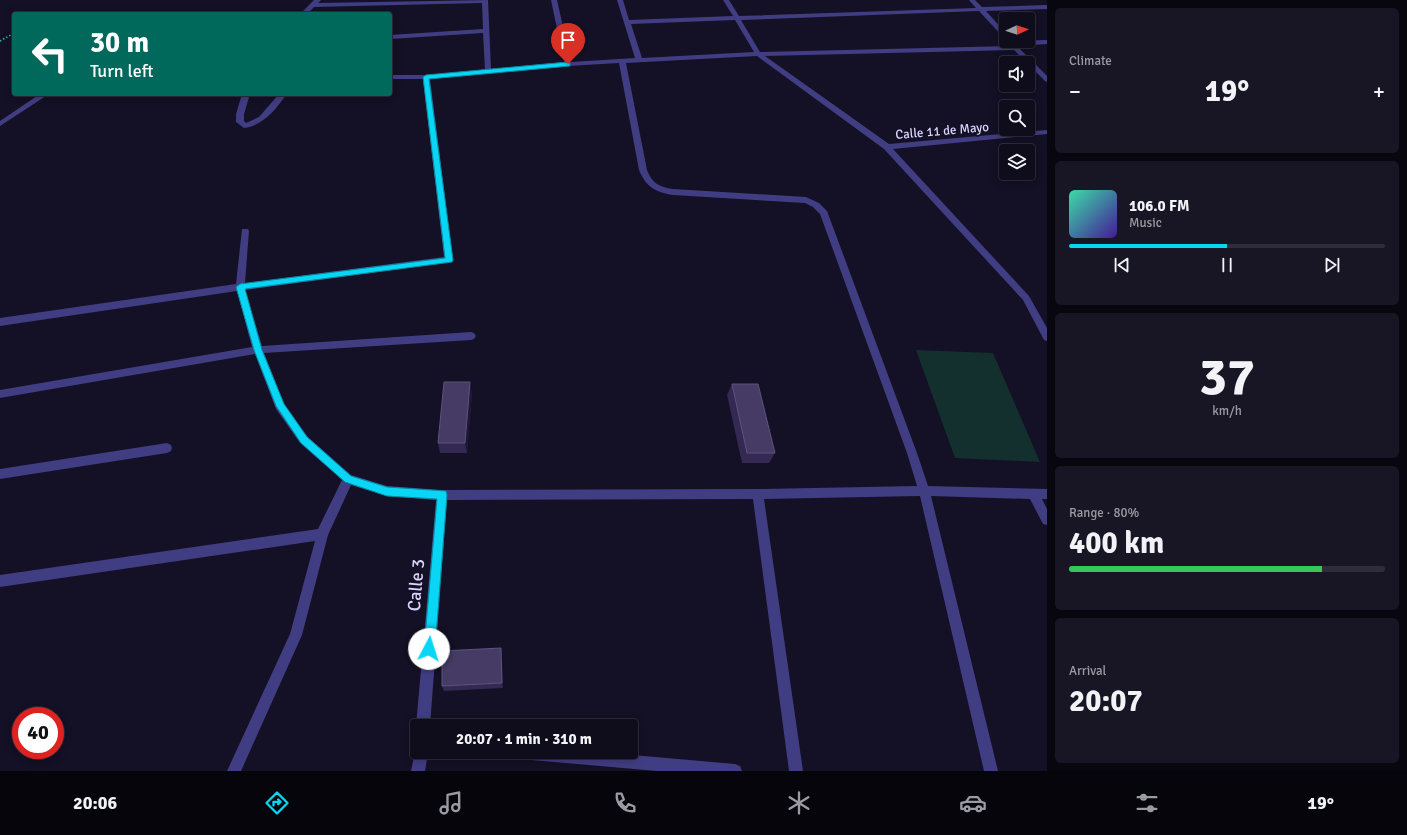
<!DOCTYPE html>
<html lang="en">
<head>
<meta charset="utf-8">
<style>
  :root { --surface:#0f0c1c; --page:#181525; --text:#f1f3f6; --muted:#9b9ba3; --line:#2f2c3b; --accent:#09d6f5 }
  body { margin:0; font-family:Signika,sans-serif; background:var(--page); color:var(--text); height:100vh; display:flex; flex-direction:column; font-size:15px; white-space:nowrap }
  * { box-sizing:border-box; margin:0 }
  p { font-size:13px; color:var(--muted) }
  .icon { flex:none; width:22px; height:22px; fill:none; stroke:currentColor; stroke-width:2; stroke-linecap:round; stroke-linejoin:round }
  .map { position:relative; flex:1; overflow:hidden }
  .drawer { display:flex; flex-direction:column; gap:8px; padding:8px; background:#08070f; width:360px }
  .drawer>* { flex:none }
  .top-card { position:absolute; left:12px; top:12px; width:380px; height:84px; border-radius:4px; box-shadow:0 2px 10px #0003,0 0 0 1px var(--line); background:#00695c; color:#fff; overflow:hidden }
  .needle { width:26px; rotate:86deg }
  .fabs { position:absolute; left:999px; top:12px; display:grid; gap:8px }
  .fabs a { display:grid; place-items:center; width:36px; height:36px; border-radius:4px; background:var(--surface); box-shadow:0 2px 10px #0003,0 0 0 1px var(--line); font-size:20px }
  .speed { position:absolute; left:12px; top:707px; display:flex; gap:8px; font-size:20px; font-weight:700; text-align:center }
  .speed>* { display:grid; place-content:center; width:52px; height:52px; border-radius:50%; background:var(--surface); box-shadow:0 2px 10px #0003,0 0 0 1px var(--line); line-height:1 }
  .speed .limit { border:6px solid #d22; background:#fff; color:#111 }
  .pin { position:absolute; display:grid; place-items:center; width:34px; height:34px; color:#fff; margin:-41px -17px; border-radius:50% 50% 50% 0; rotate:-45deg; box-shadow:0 0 4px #0007 }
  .pin .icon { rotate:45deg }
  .me { position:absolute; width:44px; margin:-22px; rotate:5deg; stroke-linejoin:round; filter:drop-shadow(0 0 3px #0008) }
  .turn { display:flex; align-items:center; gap:14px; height:84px; padding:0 12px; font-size:18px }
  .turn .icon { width:52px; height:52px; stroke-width:2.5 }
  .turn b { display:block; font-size:28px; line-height:34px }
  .big { font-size:30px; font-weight:700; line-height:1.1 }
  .drawer .widget { flex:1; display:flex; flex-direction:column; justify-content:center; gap:6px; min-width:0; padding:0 14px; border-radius:6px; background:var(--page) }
  .drawer .dial { align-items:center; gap:0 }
  .dial b { font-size:52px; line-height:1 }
  .song { display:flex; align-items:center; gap:12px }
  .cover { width:48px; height:48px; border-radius:6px; background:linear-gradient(135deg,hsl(160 70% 55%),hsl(260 70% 35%)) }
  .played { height:4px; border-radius:2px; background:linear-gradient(90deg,var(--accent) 50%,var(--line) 50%) }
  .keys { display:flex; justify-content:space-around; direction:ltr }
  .heat { display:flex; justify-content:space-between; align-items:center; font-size:22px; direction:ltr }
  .charge { height:6px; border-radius:3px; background:linear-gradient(90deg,#34c759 80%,var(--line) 0) }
  .trip { position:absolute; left:410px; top:719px; width:228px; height:40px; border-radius:4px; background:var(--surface); box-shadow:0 2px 10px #0003,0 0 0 1px var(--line); font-weight:700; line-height:40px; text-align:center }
  .dock { display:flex; height:64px; justify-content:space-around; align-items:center; background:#06050b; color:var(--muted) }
  .dock .icon { width:28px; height:28px }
  .dock .active { color:var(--accent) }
  .dock b { font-size:18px; color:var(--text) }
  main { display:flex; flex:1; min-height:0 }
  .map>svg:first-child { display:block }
  .green { fill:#132f2e }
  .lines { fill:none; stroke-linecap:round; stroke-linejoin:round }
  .path { stroke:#34b3af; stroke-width:1.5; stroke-dasharray:1.5 2; stroke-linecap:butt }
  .minor { fill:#413d82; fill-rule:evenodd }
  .wall { fill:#332952 }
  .shaded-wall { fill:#1f1738 }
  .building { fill:#453b64; stroke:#5c547c }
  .route { fill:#09d6f5; stroke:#068b9f }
  .labels { text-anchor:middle; stroke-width:4; stroke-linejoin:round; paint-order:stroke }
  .far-street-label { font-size:13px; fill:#dbd5fd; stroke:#141025 }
  .near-street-label { font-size:18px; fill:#dbd5fd; stroke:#141025 }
</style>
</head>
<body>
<main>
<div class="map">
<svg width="1047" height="771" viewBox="0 0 1047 771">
  <rect width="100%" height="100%" fill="#141025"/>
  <path class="green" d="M916,350L993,353L1040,462L955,458Z"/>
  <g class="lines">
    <path class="path" d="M0,41L14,33"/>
    <path class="minor" d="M314,0H321L318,3L488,0L491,69L564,62L551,0H557L571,62L635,58L617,0H623L629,20L733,16L723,0H729L739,16L976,8L969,0H975L982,7L1047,5V9L986,11L1006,33V39L1004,38L979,11L741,20L760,52L1010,46L1008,43L1011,41L1047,40V44L1017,46L1047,76V82L1045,81L1014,50L765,56L889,144L1047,130V134L893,149L1029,296L1047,328V341L1044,340L1023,300L884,149L757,56L626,63L647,170C652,183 659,187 673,189L806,197L819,203L827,211L917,453L928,486L1047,489V499H1042L1047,509V525L1043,524L1030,499L931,496L998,771H984L920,496L764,499L803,771H789L753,499L447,500L430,726H417V728L416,726L436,500L387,496L351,485L328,535L302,635L241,771H227L290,634L315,541L0,587V575L318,529L342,480L300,443L276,409L255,354L0,398V390L252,347L237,291L0,326V318L236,284L242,229H248L249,231L245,283L444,257L423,79H390V75H426L485,70L483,33L390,39V35L483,29L482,3L314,7L307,14H300ZM735,20L754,52L642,58L631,24ZM619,63L639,170C646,187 655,192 673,195L805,203L813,207L820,214L907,453L917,486L758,489L442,490L387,486L351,475L308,437L284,404L264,353L471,340L474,339L476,336L474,333L471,332L262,346L245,290L452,262L453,260L430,79L568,66Z
      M40,94H49L0,126V121Z
      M242,94H250L244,114V121L246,123L259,117L279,94H287C275,110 264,125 244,128L236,122V114Z
      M167,443L171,445L172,448L171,451L167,453L0,479V469Z
      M416,747L417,752H428L425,771H411Z
      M513,752H598L735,764L740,766L742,771H657L520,759L515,757Z"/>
  </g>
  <path class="wall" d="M732,384L775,453L769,463H742L727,395Z
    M472,393L467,453H440L438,443Z
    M501,648L503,688L444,691L442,686Z"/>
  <path class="shaded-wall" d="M470,382L472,393L467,453L465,443Z
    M501,648L502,653L503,688L502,683Z"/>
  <path class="building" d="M444,382H470L465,443H438Z
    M732,384H758L775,453H747Z
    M501,648L502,683L442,686V651Z"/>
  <path class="route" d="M568,62L570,63V66L429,79L453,260L452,262L245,289L262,350L284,404L307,437L351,476L387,487L446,491L447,495L435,649L433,653L429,655L425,653L424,649L437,499L387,496L345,482L301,443L276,406L254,350L236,287L240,284L445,258L423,77L426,75Z"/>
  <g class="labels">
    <g class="far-street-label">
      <text transform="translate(942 130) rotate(-5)" y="5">Calle 11 de Mayo</text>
    </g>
    <g class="near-street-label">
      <text transform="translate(416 585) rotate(-85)" y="6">Calle 3</text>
    </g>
  </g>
</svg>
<div class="fabs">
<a><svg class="needle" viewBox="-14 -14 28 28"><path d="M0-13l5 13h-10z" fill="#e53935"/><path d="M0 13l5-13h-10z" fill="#9b9ba3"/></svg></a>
<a><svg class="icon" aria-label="sound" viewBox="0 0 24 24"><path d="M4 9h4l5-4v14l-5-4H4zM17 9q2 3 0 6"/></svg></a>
<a><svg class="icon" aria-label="search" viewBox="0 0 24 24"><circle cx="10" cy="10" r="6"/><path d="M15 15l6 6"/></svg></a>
<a><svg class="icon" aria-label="layers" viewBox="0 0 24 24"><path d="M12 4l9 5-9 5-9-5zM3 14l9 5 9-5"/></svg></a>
</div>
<div class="speed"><div class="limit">40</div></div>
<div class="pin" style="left:568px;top:64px;background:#d93025"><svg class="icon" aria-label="arrive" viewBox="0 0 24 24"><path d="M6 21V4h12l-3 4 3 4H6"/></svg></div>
<svg class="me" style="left:429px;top:649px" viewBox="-20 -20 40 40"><circle r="19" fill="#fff"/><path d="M0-13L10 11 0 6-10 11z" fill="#09d6f5"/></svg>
<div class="trip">20:07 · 1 min · 310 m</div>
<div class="top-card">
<div class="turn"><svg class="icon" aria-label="left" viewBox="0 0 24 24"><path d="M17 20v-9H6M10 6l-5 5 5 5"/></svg><div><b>30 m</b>Turn left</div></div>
</div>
</div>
<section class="drawer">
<div class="widget"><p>Climate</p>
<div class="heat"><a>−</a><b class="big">19°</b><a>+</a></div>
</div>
<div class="widget">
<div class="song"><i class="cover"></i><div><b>106.0 FM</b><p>Music</p></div></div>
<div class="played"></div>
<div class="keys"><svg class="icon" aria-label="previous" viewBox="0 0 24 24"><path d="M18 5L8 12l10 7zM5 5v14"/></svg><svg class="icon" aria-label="pause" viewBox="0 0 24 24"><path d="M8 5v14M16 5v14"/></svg><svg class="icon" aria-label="next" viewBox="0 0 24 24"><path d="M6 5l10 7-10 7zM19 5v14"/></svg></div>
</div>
<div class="widget dial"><b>37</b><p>km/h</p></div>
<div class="widget"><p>Range · 80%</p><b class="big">400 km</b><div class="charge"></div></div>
<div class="widget"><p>Arrival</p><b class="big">20:07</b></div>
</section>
</main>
<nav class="dock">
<b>20:06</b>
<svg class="icon active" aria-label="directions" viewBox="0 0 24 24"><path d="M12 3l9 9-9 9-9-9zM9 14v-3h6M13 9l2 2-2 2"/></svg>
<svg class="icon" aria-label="music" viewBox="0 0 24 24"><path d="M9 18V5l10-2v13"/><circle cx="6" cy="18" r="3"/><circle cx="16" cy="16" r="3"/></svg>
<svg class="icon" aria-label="phone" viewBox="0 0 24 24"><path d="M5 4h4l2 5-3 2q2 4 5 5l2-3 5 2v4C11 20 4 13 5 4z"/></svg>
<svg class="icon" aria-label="climate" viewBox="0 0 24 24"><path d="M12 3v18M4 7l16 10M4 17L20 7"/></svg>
<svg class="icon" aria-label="car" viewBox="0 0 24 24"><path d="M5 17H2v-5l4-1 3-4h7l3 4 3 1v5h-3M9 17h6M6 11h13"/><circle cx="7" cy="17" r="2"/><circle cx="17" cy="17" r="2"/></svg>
<svg class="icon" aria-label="filters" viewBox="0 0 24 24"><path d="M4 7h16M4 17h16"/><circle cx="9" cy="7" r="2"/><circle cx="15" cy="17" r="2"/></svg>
<b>19°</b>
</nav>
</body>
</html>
